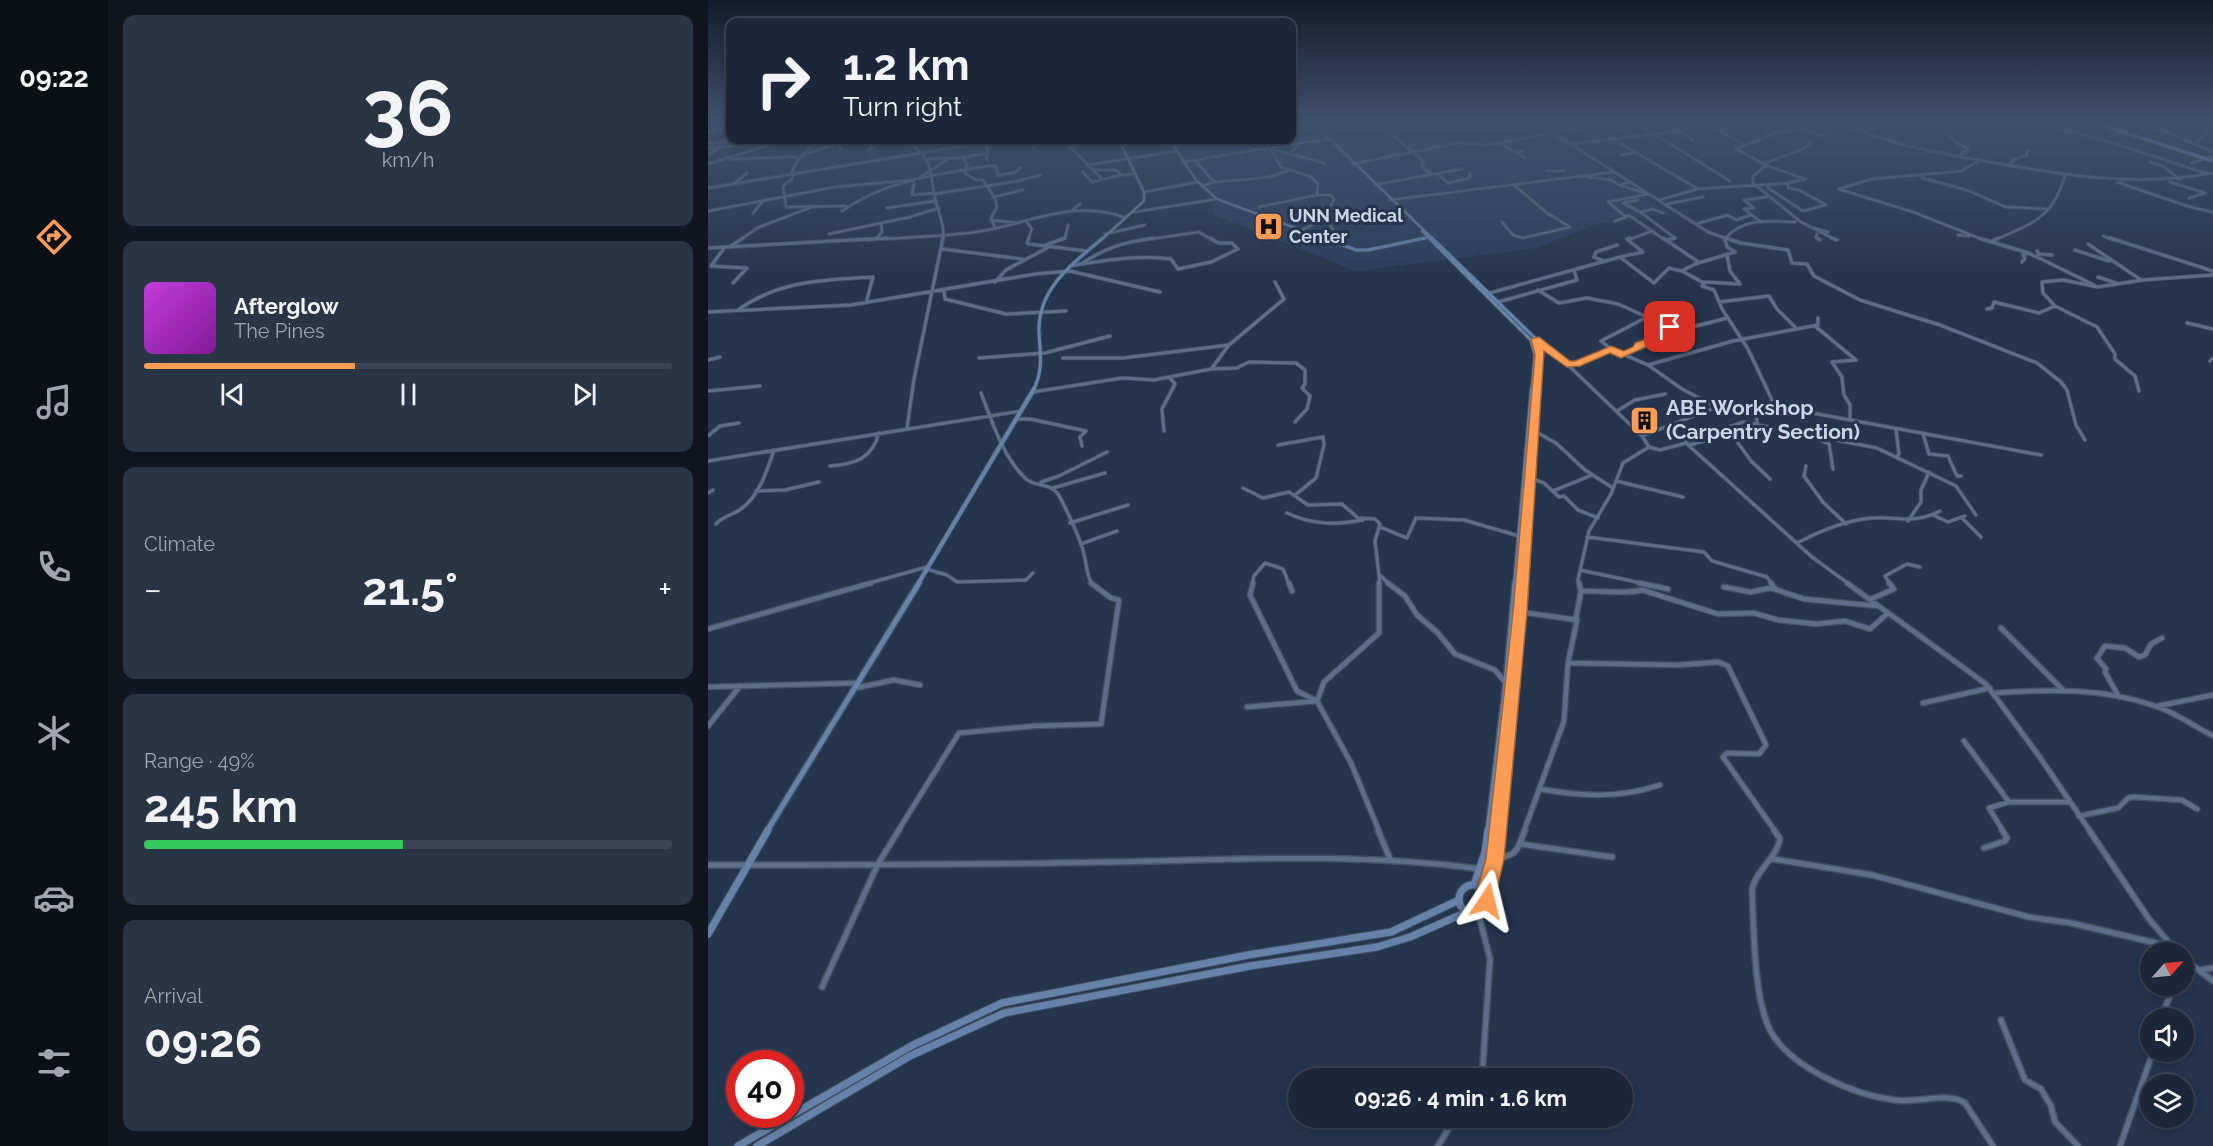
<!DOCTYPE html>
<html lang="en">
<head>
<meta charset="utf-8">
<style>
  :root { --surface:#1c283a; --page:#293445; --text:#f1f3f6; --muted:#a0a6af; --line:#3a4454; --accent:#fd9c55 }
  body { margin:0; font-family:Raleway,sans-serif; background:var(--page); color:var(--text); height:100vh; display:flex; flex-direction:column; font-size:22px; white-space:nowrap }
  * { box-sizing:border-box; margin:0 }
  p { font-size:20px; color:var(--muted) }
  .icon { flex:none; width:33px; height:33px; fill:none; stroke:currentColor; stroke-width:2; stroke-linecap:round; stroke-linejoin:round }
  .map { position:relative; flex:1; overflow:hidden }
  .sheet { display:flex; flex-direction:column; gap:15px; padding:15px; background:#0f1620; width:600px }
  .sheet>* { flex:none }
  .guide { position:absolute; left:18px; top:18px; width:570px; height:126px; border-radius:12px; box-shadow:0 3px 9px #0003,0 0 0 2px var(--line); background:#1c283a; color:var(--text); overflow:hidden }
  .needle { width:39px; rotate:63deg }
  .fabs { position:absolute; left:1432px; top:942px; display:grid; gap:12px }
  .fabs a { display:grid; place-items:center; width:54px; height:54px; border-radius:50%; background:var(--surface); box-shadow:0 3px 9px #0003,0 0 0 2px var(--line); font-size:30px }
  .speed { position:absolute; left:18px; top:1050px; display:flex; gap:12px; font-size:30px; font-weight:700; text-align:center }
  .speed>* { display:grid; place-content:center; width:78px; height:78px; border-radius:50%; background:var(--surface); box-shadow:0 3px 9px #0003,0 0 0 2px var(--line); line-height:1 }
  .speed .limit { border:9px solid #d22; background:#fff; color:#111 }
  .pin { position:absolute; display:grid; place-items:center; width:51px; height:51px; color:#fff; margin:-26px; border-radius:12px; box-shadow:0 3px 9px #0006 }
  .me { position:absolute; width:66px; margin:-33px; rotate:10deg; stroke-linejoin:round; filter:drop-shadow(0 0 4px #0008) }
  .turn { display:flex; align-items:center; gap:21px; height:126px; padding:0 18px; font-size:27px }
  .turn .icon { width:78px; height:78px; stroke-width:2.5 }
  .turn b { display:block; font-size:42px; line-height:51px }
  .big { font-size:45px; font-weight:700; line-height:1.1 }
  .sheet .tile { flex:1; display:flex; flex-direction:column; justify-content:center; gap:9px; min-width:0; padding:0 21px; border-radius:12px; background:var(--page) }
  .sheet .dial { align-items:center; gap:0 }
  .dial b { font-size:78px; line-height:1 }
  .song { display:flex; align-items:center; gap:18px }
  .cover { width:72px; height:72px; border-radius:9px; background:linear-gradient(135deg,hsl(290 70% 55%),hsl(290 70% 35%)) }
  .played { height:6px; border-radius:3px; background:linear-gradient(90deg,var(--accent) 40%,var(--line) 40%) }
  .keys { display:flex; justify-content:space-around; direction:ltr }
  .heat { display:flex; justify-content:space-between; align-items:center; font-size:33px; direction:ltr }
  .charge { height:9px; border-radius:4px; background:linear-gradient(90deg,#34c759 49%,var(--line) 0) }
  .trip { position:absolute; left:580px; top:1068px; width:345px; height:60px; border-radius:30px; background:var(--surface); box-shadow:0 3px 9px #0003,0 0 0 2px var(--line); font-weight:700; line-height:60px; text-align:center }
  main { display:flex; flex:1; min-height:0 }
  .menu { display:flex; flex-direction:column; width:108px; justify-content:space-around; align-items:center; background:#0b1017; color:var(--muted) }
  .menu .icon { width:42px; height:42px }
  .menu .current { color:var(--accent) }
  .menu b { font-size:27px; color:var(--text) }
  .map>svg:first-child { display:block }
  .built { fill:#2b3f5d }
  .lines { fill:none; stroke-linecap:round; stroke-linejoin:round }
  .street-far3-casing { stroke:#425064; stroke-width:4 }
  .street-far2-casing { stroke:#425064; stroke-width:4.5 }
  .street-far1-casing { stroke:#425064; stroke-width:7 }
  .street-casing { stroke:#425064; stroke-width:8 }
  .secondary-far4-casing { stroke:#425064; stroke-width:4 }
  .secondary-far3-casing { stroke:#425064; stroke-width:4.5 }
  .secondary-far2-casing { stroke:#425064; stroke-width:6 }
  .secondary-far1-casing { stroke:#425064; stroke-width:8 }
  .secondary-casing { stroke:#425064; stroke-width:9 }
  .primary-casing { stroke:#425064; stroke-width:4.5 }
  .street-far3 { stroke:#5c6e89; stroke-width:2 }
  .street-far2 { stroke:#5c6e89; stroke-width:3 }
  .street-far1 { stroke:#5c6e89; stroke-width:4.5 }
  .street { stroke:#5c6e89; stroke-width:5 }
  .secondary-far4 { stroke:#6782aa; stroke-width:2 }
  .secondary-far3 { stroke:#6782aa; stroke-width:3 }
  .secondary-far2 { stroke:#6782aa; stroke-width:4 }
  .secondary-far1 { stroke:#6782aa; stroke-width:5 }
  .secondary { stroke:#6782aa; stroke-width:7 }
  .primary { stroke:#7396cb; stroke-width:3 }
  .route { fill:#fd9c55; stroke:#a46537; stroke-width:1.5 }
  .labels { text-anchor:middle; stroke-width:6; stroke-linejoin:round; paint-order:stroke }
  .far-poi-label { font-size:18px; font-weight:bold; fill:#cbd6e5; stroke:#25354d; text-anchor:start }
  .poi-label { font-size:21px; font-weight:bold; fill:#cbd6e5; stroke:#25354d; text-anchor:start }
</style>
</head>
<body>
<main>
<nav class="menu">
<b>09:22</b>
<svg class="icon current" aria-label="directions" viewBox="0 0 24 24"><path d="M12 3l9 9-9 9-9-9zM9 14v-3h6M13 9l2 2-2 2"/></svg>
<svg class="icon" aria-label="music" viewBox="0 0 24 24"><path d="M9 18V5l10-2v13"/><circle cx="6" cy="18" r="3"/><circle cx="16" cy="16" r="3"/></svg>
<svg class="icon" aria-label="phone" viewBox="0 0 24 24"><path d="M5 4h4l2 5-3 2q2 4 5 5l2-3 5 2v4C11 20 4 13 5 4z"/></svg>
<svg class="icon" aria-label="climate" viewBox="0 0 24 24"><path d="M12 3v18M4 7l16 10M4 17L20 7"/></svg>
<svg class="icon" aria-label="car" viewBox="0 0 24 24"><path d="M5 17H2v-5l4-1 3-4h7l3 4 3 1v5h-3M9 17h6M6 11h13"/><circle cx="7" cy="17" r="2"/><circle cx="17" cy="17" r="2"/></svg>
<svg class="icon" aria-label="filters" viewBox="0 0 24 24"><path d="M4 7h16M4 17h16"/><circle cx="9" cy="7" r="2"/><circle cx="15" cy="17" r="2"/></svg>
</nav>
<section class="sheet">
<div class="tile dial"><b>36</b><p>km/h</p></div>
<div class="tile">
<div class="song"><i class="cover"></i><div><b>Afterglow</b><p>The Pines</p></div></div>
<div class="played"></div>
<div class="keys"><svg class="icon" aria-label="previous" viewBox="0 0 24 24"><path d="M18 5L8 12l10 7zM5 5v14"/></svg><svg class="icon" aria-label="pause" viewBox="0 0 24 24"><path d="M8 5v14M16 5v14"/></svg><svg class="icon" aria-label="next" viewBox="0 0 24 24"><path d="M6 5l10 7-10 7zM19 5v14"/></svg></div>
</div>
<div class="tile"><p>Climate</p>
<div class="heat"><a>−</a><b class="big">21.5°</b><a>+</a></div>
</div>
<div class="tile"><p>Range · 49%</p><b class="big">245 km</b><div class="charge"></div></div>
<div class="tile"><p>Arrival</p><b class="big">09:26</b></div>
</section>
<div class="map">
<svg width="1505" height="1146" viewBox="0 0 1505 1146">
  <rect width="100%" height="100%" fill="#25354d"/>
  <path class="built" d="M584,120H823L963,214L889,224L829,248L648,271L508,216L500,196L472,162L463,140H584Z"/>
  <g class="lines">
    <defs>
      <path id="street-far3" d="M601,120L621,138
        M644,120H655
        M667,120L715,161L714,167L723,174
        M825,120L1000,232L1023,240
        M924,120L1022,181
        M957,120L985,141
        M992,120L1035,144
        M1126,120C1173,142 1220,151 1270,160C1349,174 1425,188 1505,173
        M1227,120L1249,143L1260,149L1252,155
        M1320,120L1412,145L1500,174
        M1431,120L1505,152
        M1124,125L1120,126L1123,130L1113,136L1093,129L1070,132L1028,149L1054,163L1056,167L1045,176V183L1093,222L1128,240
        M1440,125L1464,120
        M677,129L728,120
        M1152,131L1183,125
        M0,132L22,129
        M3,132L22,122
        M844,132L903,122L928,136
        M905,139L990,189
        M303,140L324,142
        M324,140L326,147
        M358,140L359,144L394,179
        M279,142V160
        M130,143L133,149
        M792,143L807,152
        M0,144L22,140
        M863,144L972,131
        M1487,144L1499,133L1497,129
        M0,148L65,143
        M563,149L573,167L603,177L610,184L609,195
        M564,149L616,163
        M161,150L171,140
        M815,151L807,152L818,158
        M101,153L139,140
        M582,154L591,143
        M0,155L24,140
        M913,155L926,153
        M255,157L259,164L257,173L268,180H275L287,198L289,207L283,218L287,228
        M21,159L89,157
        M218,159L249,158L280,153
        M487,160L504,180L509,182L561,177L580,171
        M475,162L547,150
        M1442,162L1456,167L1471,179
        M1483,163L1505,157
        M0,164L78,140
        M644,164L750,143L779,145L844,133
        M380,165L469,151
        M1302,166L1305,160L1319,155V151
        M385,170H408L414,175L427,174
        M838,171H857
        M375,172L384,182L413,175
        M83,174L89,161L111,140
        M85,174L84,179L75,186L78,207L138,206
        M730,174L740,183L762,178V173
        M879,177L903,180L911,185L923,182
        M211,178L240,159
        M1214,178L1259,190L1298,207L1340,209
        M1097,179L1055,164L1095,149L1103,142
        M204,180L206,183L204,195L226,193
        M1409,182L1479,206L1504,212
        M1462,182L1497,193L1481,198
        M26,184L39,173
        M666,185L754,169
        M911,185L937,193
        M1059,185L1060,188L1095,211L1118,205L1091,190L1080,188V183
        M493,186L508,182
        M0,188L213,153L200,140H183
        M1131,189L1205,212L1276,240
        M1131,189L1164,179L1253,171L1271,161
        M436,192L490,182
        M226,194L310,181L332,175
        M285,197L315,190
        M682,200L906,172
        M930,200L915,203L932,212L967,238L960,240
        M951,200L990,189L1080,183L1098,179
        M959,204L995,197
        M551,207L609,195H623L626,200L616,217L626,231L635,236
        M179,208L227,201
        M365,210L372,204
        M0,211L127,187L204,180
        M134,211C178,180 230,174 281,166H287L290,175L306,173L312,168
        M426,212L509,199
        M933,212L945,209L955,213
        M45,213L54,202
        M917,216H922L957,240
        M283,220L309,223
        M318,221L324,229L320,240
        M907,221L918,217L900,202L940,194
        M794,222L805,235L815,238L862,227L839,213L806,185
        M1053,222L1036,209L1046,208L1036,200L1059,197
        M988,224L1020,215L1028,220L1043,215
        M1102,227L1120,232
        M594,230L616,219
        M121,234L202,217L231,208
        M397,234L437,225
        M1109,234L1108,237L1111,240
        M1250,235L1261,236
        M1395,236L1406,240
        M169,238L174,232L173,223
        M32,240L51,227L104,207
        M159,240C197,237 236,237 274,231C321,223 370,198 417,218
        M235,240C237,224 230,213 227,198C223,182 225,165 213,153L290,140
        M353,240L357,238L360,225
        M436,240L491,232L504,240
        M920,240L944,231
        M1016,240C1034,217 1062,221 1087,222
        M1287,240C1324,223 1345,219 1357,175"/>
      <path id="street-far2" d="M321,238L319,243L321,244L378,251
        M955,238L989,261
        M1017,238L1019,247L1027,252L987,264L974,271L996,283L994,286L1006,290L1014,309L1040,349L1064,400L1061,405L1333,455
        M1018,238L1033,243L1080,250L1084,263L1099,264L1106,276L1152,300L1232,325L1329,363L1353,382L1359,390L1368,425L1377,440
        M1109,238L1112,240
        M1124,238L1129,240
        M1271,238L1320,253
        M1402,238L1505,271
        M958,240L967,238
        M1282,242L1290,238
        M1380,244L1433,280
        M23,246L35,238
        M335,246L357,238
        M0,248L179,238
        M234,249L314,259
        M1367,250L1401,261
        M1331,254L1344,255
        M912,257L935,252L919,239L922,238
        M1329,257L1386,285
        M896,261L886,257L888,252L909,245
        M1314,262L1317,258L1315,255L1320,253L1329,257L1331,254L1329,251
        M373,264C399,247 416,242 446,238
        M3,266L39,268L25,283
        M3,266L17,247
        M362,266C399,260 426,255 463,259L470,269L503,262L530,249L524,243H510L502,238
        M1390,277L1408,283
        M287,282L298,270L339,248
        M997,282L1032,284L1022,271L1019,255
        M236,290L237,299L298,314L358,311
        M830,290L851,303L879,298L910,304L939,317
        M778,294L912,257L946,283L961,268L974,271
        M790,302L869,280L866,270
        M1011,302L1061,296L1069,309L1089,329
        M1347,306L1335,293L1334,282L1355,280L1390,287L1434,280L1505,275
        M1279,309L1284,308L1286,302L1331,313L1347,306L1389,327L1407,354V359L1427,376L1431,391
        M30,310C71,280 117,280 165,277L158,303
        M0,312L143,305L327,274L362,271L452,292
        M1479,323L1505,329
        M1107,326L1148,360L1124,362L1134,377L1136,395L1142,405V420
        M828,339L859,364L934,436L941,447L952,450L978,443L1104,557L1141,584
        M902,348L893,341L939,317L969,331L1019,318
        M914,354L969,331
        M271,358L337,353L402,336
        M355,358H415L521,345
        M0,360L12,357
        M1502,361L1505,358
        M860,364H869L903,349L940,365L974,389L1008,407
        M940,365L1025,341L1110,325V318
        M504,368L521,345L576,299L567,282
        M0,391L52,386
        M325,392L414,378L446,380L503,369L529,368L541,362L588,363L597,370V384L594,388L602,396L599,409L587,422
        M273,393C285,423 294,456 318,479C327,487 341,482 350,494C357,506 373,540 376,554C379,565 378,574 384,584
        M1047,404L1049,423
        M909,411L927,400L957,394
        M310,419H322L378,431L372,437L374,446
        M199,428L206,379L235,238
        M1188,430L1191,454L1188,457
        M456,431L454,409L467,384L461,377
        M826,431L848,443L877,470L905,488
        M1023,433L1043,461L1062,479
        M1215,434L1221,454L1240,456L1249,476H1253
        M1111,435L1112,440L1121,444L1125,469
        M0,436L12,426L31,423
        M934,436L1017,404L1061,405
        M978,442L1035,422L1169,448L1248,486L1268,515
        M570,445L615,437L616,445L608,478L587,495
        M982,445L1033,430
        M0,461L313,411
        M122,466C147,464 164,459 171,433
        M1098,466L1096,476L1115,502L1138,524
        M822,478L836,483L851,497L856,496L870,510L890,518
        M908,481L975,497
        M333,482L351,476L399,452
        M345,488L397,473
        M535,488L555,498L581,492L600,505L634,504L650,518L667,519L672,524L667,541L672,584
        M48,491L77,490L111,482
        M845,491L884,475
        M0,493L5,490
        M579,513C604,525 628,525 655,520
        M1225,515L1240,522L1257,516
        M1253,517L1273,537
        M1200,521L1213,502V490L1221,472
        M362,523L420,505
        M8,524C15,516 25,515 33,509C51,496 59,471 66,450
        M672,527L699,538L708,518L756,520L811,536
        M879,537L996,552L1004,561L1059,577L1064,584
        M1089,543C1112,531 1137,520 1164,518C1192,516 1204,525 1232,511
        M373,544L409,531
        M218,569L239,575L249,582L318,580L325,573
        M872,570L938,584
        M672,575L681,584
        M158,584L219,567
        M544,584L546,576L557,563L575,569L581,584
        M871,584L870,580L881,531L903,494L915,463L941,447
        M1182,584L1177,576L1199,564L1212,567"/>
      <path id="street-far1" d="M581,583L584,591
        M680,583L697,596L709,615L730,633L747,654L787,670L797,682
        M931,583L960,589
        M1063,583L1067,589
        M1139,583L1278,684L1331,756L1382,831
        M1016,587L1043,592L1063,588L1096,599L1170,606
        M873,591C893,590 915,595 934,590L1010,614L1046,613L1070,620L1109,624L1137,621L1162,629L1180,613
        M1163,599L1186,589L1181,583
        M812,612L869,620L860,663L856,721L816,831
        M868,618L873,591L871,583
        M1293,628L1354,689
        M0,629L163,583
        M860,663L970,665L1010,662L1020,666L1058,745L1051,754L1019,753L1015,757L1067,831
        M0,687L149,683
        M148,688L186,680L212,685
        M1287,693C1341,689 1396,688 1447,706C1468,713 1486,726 1505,736
        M1411,697L1397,672L1398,669L1389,658L1397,646L1417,648L1431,657L1437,655L1443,644L1454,638
        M1215,703L1282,688
        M1450,706L1505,695
        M539,707L609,701L589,691L542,595L545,583
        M0,726L32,686
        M1256,741L1301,802
        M831,789C874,796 910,799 952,785
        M1371,816L1410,808L1420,798L1426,797L1474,800L1489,809
        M190,831L251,733L326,726L393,724L411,600L403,598L383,583
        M671,831L643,763L609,701L616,682L671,633V583
        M1295,831L1281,808L1301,802H1361"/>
      <path id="street" d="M670,830L682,859
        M1066,830L1072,839C1068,859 1049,869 1044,889C1046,928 1045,995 1062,1030C1073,1051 1095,1066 1116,1077C1137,1088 1162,1097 1186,1100C1209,1104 1238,1091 1257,1103L1285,1146
        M1381,830L1441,919L1469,952
        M812,844L904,857
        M1276,848L1297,841L1299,838L1294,830
        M787,859C810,855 809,851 817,830
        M1065,859L1164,875L1321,917L1363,923L1461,946
        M0,865C132,865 264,865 395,862C521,860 647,852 772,869
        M770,912L782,959L774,1078
        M1476,959L1505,981
        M1492,970L1505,968
        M114,987L170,864L191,830
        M1453,1018L1466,986
        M1293,1020L1317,1080L1333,1089L1343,1106L1347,1122L1370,1146
        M730,1146L747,1118
        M1412,1146L1445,1052"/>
      <path id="secondary-far4" d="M622,139L726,240
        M462,140L488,180L509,199L620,240
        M555,140L560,147
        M565,147L622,139H618
        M547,150L560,149
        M714,231L723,240
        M393,240L436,201V192L411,140
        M710,240L722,237"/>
      <path id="secondary-far3" d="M616,238L648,250H660L717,238
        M721,238L823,340L827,355L824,391
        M724,238L828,339L832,355L829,391
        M325,391C336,369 332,354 331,331C330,288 365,263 395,238"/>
      <path id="secondary-far2" d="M210,584L326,389
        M807,584L824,389
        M814,584L829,389"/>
      <path id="secondary-far1" d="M59,831L211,583
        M780,831L798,682L807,583
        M790,831L814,583"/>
      <path id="secondary" d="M751 899a14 14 0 1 1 28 0a14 14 0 1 1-28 0Z
        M766,885L777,852L780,830
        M778,893L787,859L790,830
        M0,934L60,830
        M30,1146L205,1045L294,1003L540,955L683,932L751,900
        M49,1146L202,1056L296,1013L542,966L669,947L702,937L759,912"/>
      <path id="primary" d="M1378,120L1505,161
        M0,122L4,120"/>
    </defs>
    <use href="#street-far3" class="street-far3-casing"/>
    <use href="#street-far2" class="street-far2-casing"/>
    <use href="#street-far1" class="street-far1-casing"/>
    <use href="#street" class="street-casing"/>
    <use href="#secondary-far4" class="secondary-far4-casing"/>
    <use href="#secondary-far3" class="secondary-far3-casing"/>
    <use href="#secondary-far2" class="secondary-far2-casing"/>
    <use href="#secondary-far1" class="secondary-far1-casing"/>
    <use href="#secondary" class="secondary-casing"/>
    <use href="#primary" class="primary-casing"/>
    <use href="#street-far3" class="street-far3"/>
    <use href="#street-far2" class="street-far2"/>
    <use href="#street-far1" class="street-far1"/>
    <use href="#street" class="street"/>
    <use href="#secondary-far4" class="secondary-far4"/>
    <use href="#secondary-far3" class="secondary-far3"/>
    <use href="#secondary-far2" class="secondary-far2"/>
    <use href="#secondary-far1" class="secondary-far1"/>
    <use href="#secondary" class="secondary"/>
    <use href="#primary" class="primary"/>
  </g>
  <linearGradient id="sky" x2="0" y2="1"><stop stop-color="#141d2a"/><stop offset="0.43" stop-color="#40516d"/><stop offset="1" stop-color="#40516d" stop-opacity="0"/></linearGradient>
  <rect width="1505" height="281" fill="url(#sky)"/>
  <path class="route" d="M959,325H966L974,331L913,358L902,353L872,366L859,367L836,351L819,612L796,859L785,907L779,910L772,907L768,893L778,859L805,612L827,355L823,339L831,337L862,361H867L903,346L916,351L925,347L927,343L961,331L957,327Z"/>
  <defs>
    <symbol id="hospital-square" viewBox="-11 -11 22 22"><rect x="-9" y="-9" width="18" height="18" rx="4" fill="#fd9c55" stroke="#25354d"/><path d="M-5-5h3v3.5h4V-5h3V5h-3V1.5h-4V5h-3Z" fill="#111"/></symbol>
    <symbol id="building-square" viewBox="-11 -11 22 22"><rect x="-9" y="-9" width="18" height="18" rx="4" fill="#fd9c55" stroke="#25354d"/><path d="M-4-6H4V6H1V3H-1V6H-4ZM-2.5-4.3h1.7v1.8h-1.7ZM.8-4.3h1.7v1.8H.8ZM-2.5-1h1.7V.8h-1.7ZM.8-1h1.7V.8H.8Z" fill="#111"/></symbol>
  </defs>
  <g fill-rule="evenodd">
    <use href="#hospital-square" x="544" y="210" width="33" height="33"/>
    <use href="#building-square" x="920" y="404" width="33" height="33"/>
  </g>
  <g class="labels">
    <g class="far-poi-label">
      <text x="581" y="222">UNN Medical<tspan x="581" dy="21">Center</tspan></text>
    </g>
    <g class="poi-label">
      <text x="958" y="415">ABE Workshop<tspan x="958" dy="24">(Carpentry Section)</tspan></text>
    </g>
  </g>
</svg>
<div class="fabs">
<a><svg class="needle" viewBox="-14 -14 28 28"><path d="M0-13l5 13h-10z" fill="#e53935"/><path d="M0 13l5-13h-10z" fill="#a0a6af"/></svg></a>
<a><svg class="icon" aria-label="sound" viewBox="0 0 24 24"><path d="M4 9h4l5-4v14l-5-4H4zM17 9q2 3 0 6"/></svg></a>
<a><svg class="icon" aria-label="layers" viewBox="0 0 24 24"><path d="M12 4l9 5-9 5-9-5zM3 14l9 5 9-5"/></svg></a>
</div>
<div class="speed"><div class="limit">40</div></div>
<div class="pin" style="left:962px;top:327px;background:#d93025"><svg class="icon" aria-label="arrive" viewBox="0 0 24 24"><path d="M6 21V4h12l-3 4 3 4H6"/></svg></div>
<svg class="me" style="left:779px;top:901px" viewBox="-20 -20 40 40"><path d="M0-17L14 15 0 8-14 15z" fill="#fd9c55" stroke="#fff" stroke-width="4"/></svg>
<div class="trip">09:26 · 4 min · 1.6 km</div>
<div class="guide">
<div class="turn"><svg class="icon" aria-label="right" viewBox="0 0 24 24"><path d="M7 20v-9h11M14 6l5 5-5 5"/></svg><div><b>1.2 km</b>Turn right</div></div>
</div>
</div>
</main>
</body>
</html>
